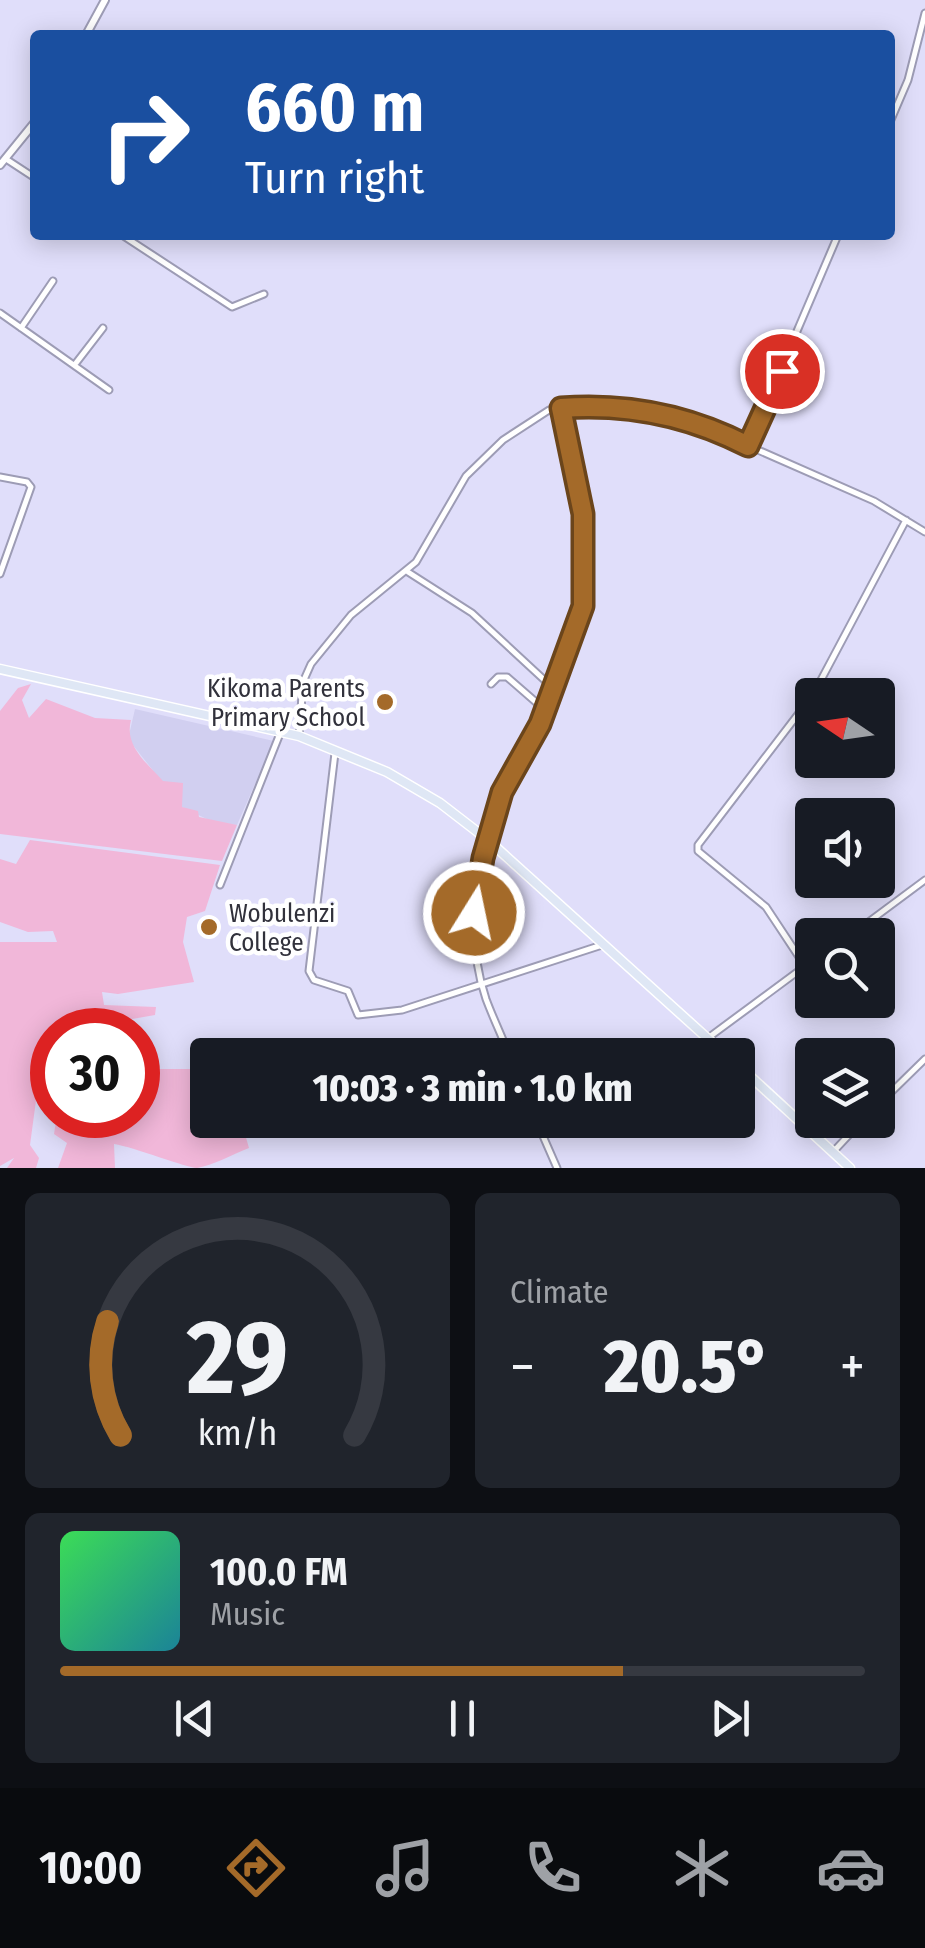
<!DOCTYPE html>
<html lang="en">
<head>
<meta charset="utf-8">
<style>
  :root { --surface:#171b24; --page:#20242c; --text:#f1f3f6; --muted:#9ea1a6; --line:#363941; --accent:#a46a29 }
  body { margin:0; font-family:"Fira Sans Condensed",sans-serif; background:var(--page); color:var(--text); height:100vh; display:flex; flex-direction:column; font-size:38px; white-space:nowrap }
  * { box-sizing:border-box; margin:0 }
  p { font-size:32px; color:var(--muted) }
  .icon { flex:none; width:55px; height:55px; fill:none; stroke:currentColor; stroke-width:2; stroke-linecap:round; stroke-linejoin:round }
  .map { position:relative; height:1168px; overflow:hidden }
  .drawer { display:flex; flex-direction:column; gap:25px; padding:25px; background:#0d0f14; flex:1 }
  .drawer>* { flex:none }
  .banner { position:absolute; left:30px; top:30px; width:865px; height:210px; border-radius:10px; box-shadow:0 5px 25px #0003; background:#1a4fa0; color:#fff; overflow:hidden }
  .needle { width:65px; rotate:283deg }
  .tools { position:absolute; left:795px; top:678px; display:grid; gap:20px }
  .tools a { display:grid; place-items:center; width:100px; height:100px; border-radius:10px; background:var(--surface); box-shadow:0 5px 25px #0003; font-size:50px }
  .speed { position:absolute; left:30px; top:1008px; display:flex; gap:20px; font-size:50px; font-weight:700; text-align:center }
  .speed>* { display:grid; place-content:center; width:130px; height:130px; border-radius:50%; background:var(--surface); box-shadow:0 5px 25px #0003; line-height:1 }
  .speed .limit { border:15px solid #d22; background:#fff; color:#111 }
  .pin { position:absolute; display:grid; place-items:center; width:85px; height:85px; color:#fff; margin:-42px; border:5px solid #fff; border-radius:50%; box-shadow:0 2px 10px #0007 }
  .me { position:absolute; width:110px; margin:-55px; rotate:10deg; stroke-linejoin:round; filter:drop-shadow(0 0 8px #0008) }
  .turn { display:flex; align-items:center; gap:35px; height:210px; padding:0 50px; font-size:45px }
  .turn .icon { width:130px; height:130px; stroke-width:2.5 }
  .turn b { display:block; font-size:70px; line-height:85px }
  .big { font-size:75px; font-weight:800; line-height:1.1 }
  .drawer .tile { flex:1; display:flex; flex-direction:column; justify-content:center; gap:15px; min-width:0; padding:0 35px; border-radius:15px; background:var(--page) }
  .drawer .dial { align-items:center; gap:0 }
  .dial svg { height:260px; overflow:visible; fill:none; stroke:var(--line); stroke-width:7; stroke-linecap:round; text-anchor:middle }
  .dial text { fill:var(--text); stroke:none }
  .song { display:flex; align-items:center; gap:30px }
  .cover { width:120px; height:120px; border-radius:15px; background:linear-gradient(135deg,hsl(130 70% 55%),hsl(190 70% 35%)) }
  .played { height:10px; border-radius:5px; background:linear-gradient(90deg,var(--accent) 70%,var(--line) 70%) }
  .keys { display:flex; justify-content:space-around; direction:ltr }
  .heat { display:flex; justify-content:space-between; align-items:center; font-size:55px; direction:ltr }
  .drawer .tiles { flex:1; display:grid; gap:25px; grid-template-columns:1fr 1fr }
  .tile:last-child { grid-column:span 2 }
  .trip { position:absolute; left:190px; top:1038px; width:565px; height:100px; border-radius:10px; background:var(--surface); box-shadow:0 5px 25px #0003; font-weight:800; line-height:100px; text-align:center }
  .dock { display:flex; height:160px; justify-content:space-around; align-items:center; background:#090b0e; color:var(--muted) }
  .dock .icon { width:70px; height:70px }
  .dock .selected { color:var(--accent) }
  .dock b { font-size:45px; color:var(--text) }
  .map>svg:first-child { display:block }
  .built { fill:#d1cff0 }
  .green { fill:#f1b7d9 }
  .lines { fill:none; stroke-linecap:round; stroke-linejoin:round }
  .minor-casing { stroke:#9d9cb5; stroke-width:9 }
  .tertiary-casing { stroke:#9d9cb5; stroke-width:10 }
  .primary-casing { stroke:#fff; stroke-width:11 }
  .minor { stroke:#fff; stroke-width:5 }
  .tertiary { stroke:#fff; stroke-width:6 }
  .primary { stroke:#dfe7f5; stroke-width:8 }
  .route-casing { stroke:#6b451b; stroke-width:25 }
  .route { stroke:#a46a29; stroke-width:18 }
  .poi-dot { fill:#a46a29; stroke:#fff; stroke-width:4 }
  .labels { text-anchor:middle; stroke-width:9; stroke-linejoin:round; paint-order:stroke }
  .poi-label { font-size:25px; fill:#31313b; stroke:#fff; text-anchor:end }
</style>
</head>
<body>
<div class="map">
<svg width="925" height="1168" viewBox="0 0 925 1168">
  <rect width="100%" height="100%" fill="#e0defa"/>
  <path class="built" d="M135,709L274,741L237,825L217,824L182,807L132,744L129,735Z"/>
  <path class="green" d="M31,684L22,700L29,718L46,699L95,718L131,720C124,746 147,763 163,781L183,783L182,807L198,811L199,817L237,825L222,861L0,834V711L18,688Z
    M30,840L220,865L205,911L187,917L183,942L194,982L118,994L102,992L104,1005L156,1007L155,1015L115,1022V1030H52V1086L41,1085L37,1093L30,1145L39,1158L36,1168H7L14,1158L0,1166V942H57L53,931L28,932L0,922V859L16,864Z
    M141,1052L147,1069H207L208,1120H241L249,1148C233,1154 214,1165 197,1168C187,1168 134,1147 114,1144L115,1168H58L67,1143L54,1134L57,1115H138Z"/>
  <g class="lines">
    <defs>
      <path id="minor" d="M890,122L908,80L925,13
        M6,159L35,178
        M122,235L232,307L264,294
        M0,313L109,390
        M21,328L53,281
        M76,363L103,328
        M748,446L838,235
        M0,477L27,482L31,487L0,574
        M408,572L472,613L553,688
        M491,684L498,677H507L545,710
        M813,695L906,520
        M299,736L303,682L311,664L351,615L416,562L466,476L503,440L549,410L623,409L692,421L874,501L925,532
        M335,753L309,971L314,980L348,991L358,1015L402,1010L602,945
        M220,885L281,731
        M851,935L925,880
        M805,966L766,907L698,851V845L812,696
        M708,1038L812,961
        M509,1055C502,1036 493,1018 486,999C464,934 474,852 503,791C530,732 568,675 582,610C596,544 576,472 561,408
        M878,1105L925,1059
        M536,1120L557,1168
        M833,1152L863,1120"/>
      <path id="tertiary" d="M86,35L105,0
        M0,165L35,122"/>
      <path id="primary" d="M0,669L299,736L387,772L440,803L488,840L726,1055
        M738,1065L850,1168"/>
    </defs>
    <use href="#minor" class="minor-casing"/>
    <use href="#tertiary" class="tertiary-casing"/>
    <use href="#primary" class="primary-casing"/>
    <use href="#minor" class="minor"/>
    <use href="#tertiary" class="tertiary"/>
    <use href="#primary" class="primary"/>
  </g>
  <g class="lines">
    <defs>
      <path id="route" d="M474,913L483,858L502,792L540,724L583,606V514L561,408C627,403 690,416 748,446L782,371"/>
    </defs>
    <use href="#route" class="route-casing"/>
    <use href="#route" class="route"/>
  </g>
  <g class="poi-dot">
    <circle cx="385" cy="702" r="10"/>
    <circle cx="209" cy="927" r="10"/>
  </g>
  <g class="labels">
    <g class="poi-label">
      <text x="365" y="697">Kikoma Parents<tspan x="365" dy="29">Primary School</tspan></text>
      <text x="229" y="922" text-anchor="start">Wobulenzi<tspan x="229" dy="29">College</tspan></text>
    </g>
  </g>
</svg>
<div class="tools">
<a><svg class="needle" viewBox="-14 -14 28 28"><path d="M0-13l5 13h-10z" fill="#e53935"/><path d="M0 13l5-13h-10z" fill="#9ea1a6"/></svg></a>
<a><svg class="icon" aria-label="sound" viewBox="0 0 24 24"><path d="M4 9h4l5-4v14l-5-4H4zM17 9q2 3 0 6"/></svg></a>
<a><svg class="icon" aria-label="search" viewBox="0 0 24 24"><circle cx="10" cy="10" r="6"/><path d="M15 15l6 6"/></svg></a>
<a><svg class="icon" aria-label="layers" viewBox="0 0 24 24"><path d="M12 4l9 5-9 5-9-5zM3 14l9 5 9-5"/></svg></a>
</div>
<div class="speed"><div class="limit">30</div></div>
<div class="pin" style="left:782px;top:371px;background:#d93025"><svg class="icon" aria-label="arrive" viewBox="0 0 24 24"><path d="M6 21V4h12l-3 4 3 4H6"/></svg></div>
<svg class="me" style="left:474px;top:913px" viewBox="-20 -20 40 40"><circle r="17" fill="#a46a29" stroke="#fff" stroke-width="3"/><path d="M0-11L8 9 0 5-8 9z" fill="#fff"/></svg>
<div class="trip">10:03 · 3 min · 1.0 km</div>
<div class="banner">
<div class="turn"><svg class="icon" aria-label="right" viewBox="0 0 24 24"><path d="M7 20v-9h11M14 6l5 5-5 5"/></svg><div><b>660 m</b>Turn right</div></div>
</div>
</div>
<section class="drawer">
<div class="tiles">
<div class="tile dial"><svg viewBox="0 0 100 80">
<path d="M14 69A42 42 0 1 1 86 69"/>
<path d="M14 69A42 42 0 0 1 10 34" stroke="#a46a29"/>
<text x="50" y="56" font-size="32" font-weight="700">29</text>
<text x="50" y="72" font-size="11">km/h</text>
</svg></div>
<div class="tile"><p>Climate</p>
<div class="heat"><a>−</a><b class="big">20.5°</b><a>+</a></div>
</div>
<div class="tile">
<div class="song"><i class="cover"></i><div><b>100.0 FM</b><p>Music</p></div></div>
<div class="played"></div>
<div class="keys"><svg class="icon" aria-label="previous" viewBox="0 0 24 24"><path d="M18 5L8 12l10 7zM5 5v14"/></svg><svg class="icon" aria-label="pause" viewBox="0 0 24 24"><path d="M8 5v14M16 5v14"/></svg><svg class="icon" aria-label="next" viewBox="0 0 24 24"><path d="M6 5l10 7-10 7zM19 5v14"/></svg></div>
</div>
</div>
</section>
<nav class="dock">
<b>10:00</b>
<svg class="icon selected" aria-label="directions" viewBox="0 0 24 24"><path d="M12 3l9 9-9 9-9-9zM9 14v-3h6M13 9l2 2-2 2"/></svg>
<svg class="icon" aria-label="music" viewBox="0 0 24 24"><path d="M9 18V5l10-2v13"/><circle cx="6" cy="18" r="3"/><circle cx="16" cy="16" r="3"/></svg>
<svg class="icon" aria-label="phone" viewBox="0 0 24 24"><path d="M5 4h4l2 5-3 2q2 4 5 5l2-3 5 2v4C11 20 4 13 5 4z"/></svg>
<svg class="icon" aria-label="climate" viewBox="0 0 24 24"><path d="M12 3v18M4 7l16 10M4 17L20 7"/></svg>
<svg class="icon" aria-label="car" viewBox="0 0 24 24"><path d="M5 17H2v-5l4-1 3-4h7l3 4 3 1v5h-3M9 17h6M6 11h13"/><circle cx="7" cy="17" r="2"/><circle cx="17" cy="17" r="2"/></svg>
</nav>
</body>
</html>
